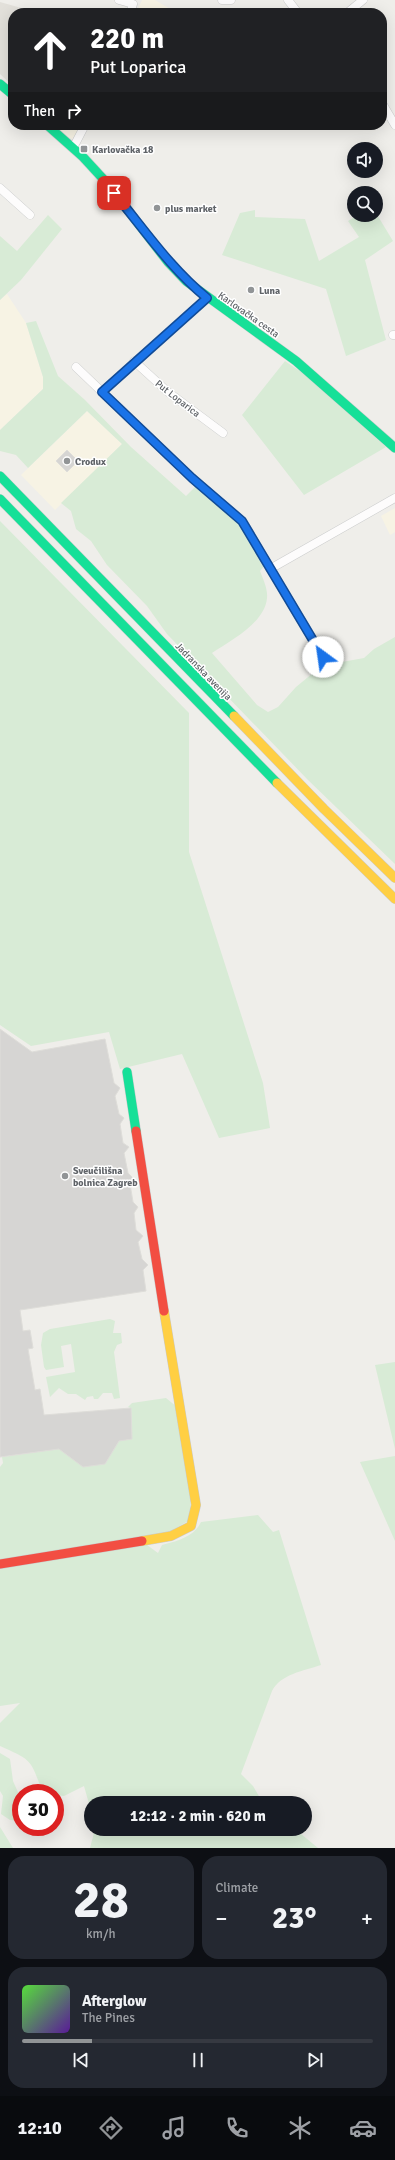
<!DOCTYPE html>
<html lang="en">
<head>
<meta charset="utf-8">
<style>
  :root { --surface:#171b24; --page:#242831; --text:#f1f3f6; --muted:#9ea1a6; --line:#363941; --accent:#919496 }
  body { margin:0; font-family:Signika,sans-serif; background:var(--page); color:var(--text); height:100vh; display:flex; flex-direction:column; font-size:15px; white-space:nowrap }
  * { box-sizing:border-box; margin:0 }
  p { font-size:13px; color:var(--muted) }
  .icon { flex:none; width:22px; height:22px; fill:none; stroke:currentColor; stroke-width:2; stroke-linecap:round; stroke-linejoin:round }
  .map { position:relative; height:1848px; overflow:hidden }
  .side { display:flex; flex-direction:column; gap:8px; padding:8px; background:#0d0f14; flex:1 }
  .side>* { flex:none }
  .banner { position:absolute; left:8px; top:8px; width:379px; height:122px; border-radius:16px; box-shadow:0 4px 16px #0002; background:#202124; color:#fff; overflow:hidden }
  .fabs { position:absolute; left:347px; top:142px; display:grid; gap:8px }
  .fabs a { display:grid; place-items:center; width:36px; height:36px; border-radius:50%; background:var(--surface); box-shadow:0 4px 16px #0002; font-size:20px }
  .speed { position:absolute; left:12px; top:1784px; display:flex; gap:8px; font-size:20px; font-weight:700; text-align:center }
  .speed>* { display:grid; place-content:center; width:52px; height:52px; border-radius:50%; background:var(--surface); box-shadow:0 4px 16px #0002; line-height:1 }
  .speed .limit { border:6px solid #d22; background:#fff; color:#111 }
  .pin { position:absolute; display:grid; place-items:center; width:34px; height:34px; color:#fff; margin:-17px; border-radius:8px; box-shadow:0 2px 6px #0006 }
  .me { position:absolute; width:44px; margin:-22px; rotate:329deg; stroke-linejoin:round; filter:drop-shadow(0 0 3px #0008) }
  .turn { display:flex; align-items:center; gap:14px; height:84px; padding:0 16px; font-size:18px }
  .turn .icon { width:52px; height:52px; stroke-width:2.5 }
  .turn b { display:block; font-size:28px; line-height:34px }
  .then { display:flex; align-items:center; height:38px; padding:0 16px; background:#0003; gap:8px; font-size:15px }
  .big { font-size:30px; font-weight:700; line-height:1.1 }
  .side .tile { flex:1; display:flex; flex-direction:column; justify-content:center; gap:6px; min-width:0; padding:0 14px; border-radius:16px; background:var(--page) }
  .side .dial { align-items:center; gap:0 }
  .dial b { font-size:52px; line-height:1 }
  .song { display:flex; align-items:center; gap:12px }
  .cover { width:48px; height:48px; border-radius:6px; background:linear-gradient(135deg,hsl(110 70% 55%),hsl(270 70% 35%)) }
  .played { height:4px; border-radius:2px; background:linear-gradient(90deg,var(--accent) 20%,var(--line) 20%) }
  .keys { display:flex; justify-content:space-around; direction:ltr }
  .heat { display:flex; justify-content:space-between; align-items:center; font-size:22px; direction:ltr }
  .side .tiles { flex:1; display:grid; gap:8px; grid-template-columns:1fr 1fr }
  .tile:last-child { grid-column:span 2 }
  .trip { position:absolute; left:84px; top:1796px; width:228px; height:40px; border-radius:20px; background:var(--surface); box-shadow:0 4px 16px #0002; font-weight:700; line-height:40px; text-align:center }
  .tab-bar { display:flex; height:64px; justify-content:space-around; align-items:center; background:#090b0e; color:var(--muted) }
  .tab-bar .icon { width:28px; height:28px }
  .tab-bar .active { color:var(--accent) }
  .tab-bar b { font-size:18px; color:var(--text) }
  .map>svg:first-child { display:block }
  .commercial { fill:#f7f3e4 }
  .education { fill:#e2e0da }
  .green { fill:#d8ebd6 }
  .building { fill:#d6d5d3; stroke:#deddd9 }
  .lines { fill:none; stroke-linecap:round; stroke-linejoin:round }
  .street-casing { stroke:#cbcccc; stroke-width:9 }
  .fast-casing { stroke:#cacacb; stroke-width:10 }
  .slow-casing { stroke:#cacacb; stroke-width:10 }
  .jam-casing { stroke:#cacacb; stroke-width:10 }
  .street { stroke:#fdfcfc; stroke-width:8 }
  .fast { stroke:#16e098; stroke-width:9 }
  .slow { stroke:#ffcf43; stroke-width:9 }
  .jam { stroke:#f24e42; stroke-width:9 }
  .route-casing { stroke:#114b97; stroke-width:10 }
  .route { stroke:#1a73e8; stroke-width:7 }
  .poi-dot { fill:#919496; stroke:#fff; stroke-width:1.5 }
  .labels { text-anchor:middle; stroke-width:3; stroke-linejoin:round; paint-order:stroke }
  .poi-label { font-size:10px; font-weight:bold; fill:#5f6368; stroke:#fff; text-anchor:start }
  .street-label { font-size:10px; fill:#5f6368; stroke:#fff }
</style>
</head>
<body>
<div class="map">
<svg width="395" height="1848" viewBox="0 0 395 1848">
  <rect width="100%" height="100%" fill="#efeeea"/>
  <path class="commercial" d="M142,0H155L177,13H136Z
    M54,125H81L73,139L68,137Z
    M7,294L26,323L43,377V389L0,430V300Z
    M87,411L122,444L55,510L21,475Z
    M395,508V532L390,535L381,516Z"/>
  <path class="education" d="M0,2L39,13H13V86L0,74Z"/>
  <path class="green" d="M255,210V217L305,219L319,261L359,237L348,221L358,215H376V213L393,241L365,260L386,340L346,356L326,289L222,255L240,213Z
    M48,215L62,229L21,280L0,300V236L17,251Z
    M36,321L58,376L85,400L131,447L186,496L197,485L232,516L242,527L265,565L260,571C263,579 268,589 267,598C265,623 230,641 212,653L257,705L268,712L278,707L296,687L313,673L342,662L364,658L374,649L395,637V864L308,780L167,634L147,606L107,565L91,541L76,529L71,511L61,503L122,444L87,411L28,468L16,455L0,451V430L43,389V377L26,323Z
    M285,361L307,376L386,447L304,495L242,415Z
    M0,521L189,713V852L263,1083L270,1128L219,1138L182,1054L120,1069L109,1032L31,1046L0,1025Z
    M110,1319L115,1321L113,1333H121L122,1343L117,1345L114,1352L120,1398L114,1399L112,1393H103L98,1399H94L93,1396L87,1397L85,1400L76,1394H68L59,1388L50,1397L46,1377L75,1372L71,1344L61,1346L64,1367L46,1370L44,1367L41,1345L43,1333L50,1329Z
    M395,1362V1449L375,1365Z
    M166,1398L177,1407L191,1491L190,1520L169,1532L0,1560V1467L3,1463L2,1457L64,1448L105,1464L119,1441L132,1439L131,1408L128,1407L132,1403Z
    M395,1456V1541L360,1462Z
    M258,1515L273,1532L279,1530L321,1665C303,1671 281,1674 272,1691L241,1774L253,1786L263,1803H91V1811L84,1786L64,1796L55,1795V1793H43C30,1760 34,1761 0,1746V1723L20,1703L0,1706V1566L147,1545L158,1553L162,1545C177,1541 194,1537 201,1522Z
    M0,1753L10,1759L13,1781L21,1799V1821L10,1820L1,1814L3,1796L0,1791Z
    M0,1827L13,1848H0Z
    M95,1829H295L318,1848H90Z"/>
  <path class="building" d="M67,450L78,461L67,472L56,461Z
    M0,1029L32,1052L105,1039L114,1083L120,1088L115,1096L119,1114L124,1118L120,1124L123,1143L129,1147L124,1153L128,1173L133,1178L130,1184L133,1202L138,1207L134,1213L136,1230L143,1236L138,1242L142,1259L148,1265L143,1270L146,1291L20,1310L23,1331L30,1330L33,1348L28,1349L35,1390L40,1389L44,1415L131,1408L132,1439L119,1441L105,1464L83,1467L59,1449L0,1457Z"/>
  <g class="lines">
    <defs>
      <path id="street" d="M119,0L133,4L130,13
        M222,0H231
        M288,0L298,13
        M347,13L363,0
        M382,103L395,125
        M73,148L85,125
        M0,188L30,215
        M393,335H395
        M134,361L168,392L223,433
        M76,367L192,478L242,521L323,657
        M102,392L207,298
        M270,569L395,498"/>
      <path id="fast" d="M0,84L13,95
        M47,125L83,157L106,182L168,262L186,281L296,361L395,448
        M0,476L234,716
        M0,499L277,783
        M127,1072L136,1131"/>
      <path id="slow" d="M234,716L324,809L395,878
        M277,783L395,899
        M142,1541L171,1536L191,1526L196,1505L164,1311"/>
      <path id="jam" d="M136,1131L164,1311
        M0,1564L142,1541"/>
    </defs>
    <use href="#street" class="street-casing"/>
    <use href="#fast" class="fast-casing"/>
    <use href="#slow" class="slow-casing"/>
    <use href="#jam" class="jam-casing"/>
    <use href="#street" class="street"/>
    <use href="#fast" class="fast"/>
    <use href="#slow" class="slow"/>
    <use href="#jam" class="jam"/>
  </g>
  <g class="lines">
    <defs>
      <path id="route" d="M114,193C144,229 170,268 207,298L102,392L192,478L242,521L323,657"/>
    </defs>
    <use href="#route" class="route-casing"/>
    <use href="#route" class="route"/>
  </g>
  <g class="poi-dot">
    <rect x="80" y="145" width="8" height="8" rx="2"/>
    <circle cx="157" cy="208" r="4"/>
    <circle cx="251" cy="290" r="4"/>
    <circle cx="67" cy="461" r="4"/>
    <circle cx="65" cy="1176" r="4"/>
  </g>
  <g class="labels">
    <g class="poi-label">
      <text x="92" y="153">Karlovačka 18</text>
      <text x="165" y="212">plus market</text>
      <text x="259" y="294">Luna</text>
      <text x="75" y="465">Crodux</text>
      <text x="73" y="1174">Sveučilišna<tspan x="73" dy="12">bolnica Zagreb</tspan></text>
    </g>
    <g class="street-label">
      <text transform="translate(249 314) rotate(35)" y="4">Karlovačka cesta</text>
      <text transform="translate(178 398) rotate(38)" y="4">Put Loparica</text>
      <text transform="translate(204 671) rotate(46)" y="4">Jadranska avenija</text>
    </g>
  </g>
</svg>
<div class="fabs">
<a><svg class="icon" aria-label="sound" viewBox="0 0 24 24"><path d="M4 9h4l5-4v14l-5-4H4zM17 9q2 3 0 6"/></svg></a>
<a><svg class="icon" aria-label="search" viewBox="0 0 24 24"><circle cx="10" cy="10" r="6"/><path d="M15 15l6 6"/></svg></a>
</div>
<div class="speed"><div class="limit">30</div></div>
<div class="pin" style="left:114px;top:193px;background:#d93025"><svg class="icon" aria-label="arrive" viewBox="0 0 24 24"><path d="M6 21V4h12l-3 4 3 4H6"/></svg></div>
<svg class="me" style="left:323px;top:657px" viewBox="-20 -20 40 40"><circle r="19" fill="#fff"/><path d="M0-13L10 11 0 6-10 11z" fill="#1a73e8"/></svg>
<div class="trip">12:12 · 2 min · 620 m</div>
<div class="banner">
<div class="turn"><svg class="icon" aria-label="ahead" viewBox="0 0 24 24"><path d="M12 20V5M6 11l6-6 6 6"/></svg><div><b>220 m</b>Put Loparica</div></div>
<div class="then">Then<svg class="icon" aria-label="right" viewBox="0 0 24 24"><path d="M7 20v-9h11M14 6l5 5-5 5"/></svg></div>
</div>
</div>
<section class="side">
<div class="tiles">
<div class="tile dial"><b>28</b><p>km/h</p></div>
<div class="tile"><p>Climate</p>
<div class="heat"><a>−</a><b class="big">23°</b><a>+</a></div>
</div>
<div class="tile">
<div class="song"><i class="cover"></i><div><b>Afterglow</b><p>The Pines</p></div></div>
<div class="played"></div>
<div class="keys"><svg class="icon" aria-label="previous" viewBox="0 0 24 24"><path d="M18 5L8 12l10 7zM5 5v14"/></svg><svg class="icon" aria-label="pause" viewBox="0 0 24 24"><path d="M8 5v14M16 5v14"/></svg><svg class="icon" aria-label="next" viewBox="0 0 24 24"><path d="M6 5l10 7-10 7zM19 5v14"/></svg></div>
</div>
</div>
</section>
<nav class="tab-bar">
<b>12:10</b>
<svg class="icon active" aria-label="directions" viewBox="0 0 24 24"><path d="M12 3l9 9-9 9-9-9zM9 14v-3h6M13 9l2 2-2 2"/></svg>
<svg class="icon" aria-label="music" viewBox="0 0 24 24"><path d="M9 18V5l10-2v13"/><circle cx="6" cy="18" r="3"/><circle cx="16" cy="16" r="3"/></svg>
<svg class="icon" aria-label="phone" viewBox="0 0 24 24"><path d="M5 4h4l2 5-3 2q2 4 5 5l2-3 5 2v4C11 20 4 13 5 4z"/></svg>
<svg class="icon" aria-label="climate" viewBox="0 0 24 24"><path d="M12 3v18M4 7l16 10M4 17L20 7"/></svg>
<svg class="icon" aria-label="car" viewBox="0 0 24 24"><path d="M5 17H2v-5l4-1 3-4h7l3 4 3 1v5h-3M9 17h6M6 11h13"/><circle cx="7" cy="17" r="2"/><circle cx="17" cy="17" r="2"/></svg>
</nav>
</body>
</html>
